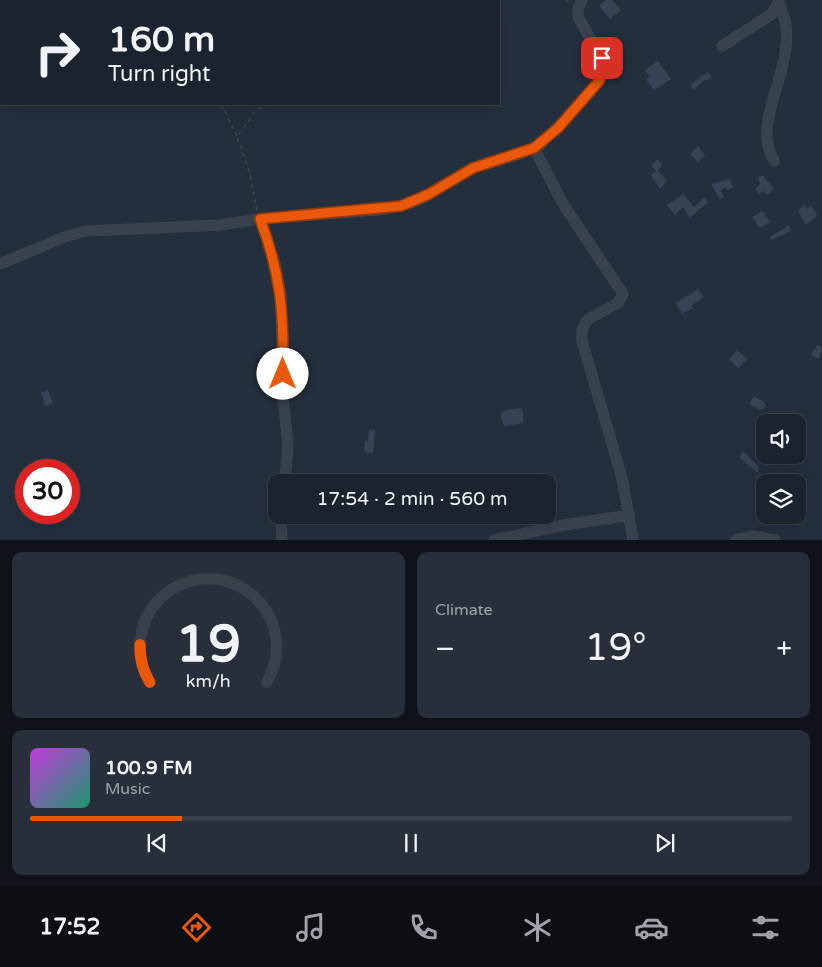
<!DOCTYPE html>
<html lang="en">
<head>
<meta charset="utf-8">
<style>
  :root { --surface:#1b232e; --page:#282f3a; --text:#f1f3f6; --muted:#a0a4aa; --line:#39404a; --accent:#ea580c }
  body { margin:0; font-family:"Varela Round",sans-serif; background:var(--page); color:var(--text); height:100vh; display:flex; flex-direction:column; font-size:19px; white-space:nowrap }
  * { box-sizing:border-box; margin:0 }
  p { font-size:16px; color:var(--muted) }
  .icon { flex:none; width:28px; height:28px; fill:none; stroke:currentColor; stroke-width:2; stroke-linecap:round; stroke-linejoin:round }
  .map { position:relative; height:540px; overflow:hidden }
  .drawer { display:flex; flex-direction:column; gap:12px; padding:12px; background:#0f1319; flex:1 }
  .drawer>* { flex:none }
  .top-card { position:absolute; left:0px; top:0px; width:500px; height:105px; box-shadow:0 5px 20px #0002,0 0 0 1px var(--line); background:#1b232e; color:var(--text); overflow:hidden }
  .fabs { position:absolute; left:756px; top:414px; display:grid; gap:10px }
  .fabs a { display:grid; place-items:center; width:50px; height:50px; border-radius:10px; background:var(--surface); box-shadow:0 5px 20px #0002,0 0 0 1px var(--line); font-size:25px }
  .speed { position:absolute; left:15px; top:459px; display:flex; gap:10px; font-size:25px; font-weight:700; text-align:center }
  .speed>* { display:grid; place-content:center; width:65px; height:65px; border-radius:50%; background:var(--surface); box-shadow:0 5px 20px #0002,0 0 0 1px var(--line); line-height:1 }
  .speed .limit { border:8px solid #d22; background:#fff; color:#111 }
  .pin { position:absolute; display:grid; place-items:center; width:42px; height:42px; color:#fff; margin:-21px; border-radius:10px; box-shadow:0 2px 8px #0006 }
  .me { position:absolute; width:55px; margin:-28px; rotate:0deg; stroke-linejoin:round; filter:drop-shadow(0 0 4px #0008) }
  .turn { display:flex; align-items:center; gap:18px; height:105px; padding:0 25px; font-size:22px }
  .turn .icon { width:65px; height:65px; stroke-width:2.5 }
  .turn b { display:block; font-size:35px; line-height:42px }
  .big { font-size:38px; font-weight:600; line-height:1.1 }
  .drawer .tile { flex:1; display:flex; flex-direction:column; justify-content:center; gap:8px; min-width:0; padding:0 18px; border-radius:10px; background:var(--page) }
  .drawer .dial { align-items:center; gap:0 }
  .dial svg { height:130px; overflow:visible; fill:none; stroke:var(--line); stroke-width:7; stroke-linecap:round; text-anchor:middle }
  .dial text { fill:var(--text); stroke:none }
  .song { display:flex; align-items:center; gap:15px }
  .cover { width:60px; height:60px; border-radius:8px; background:linear-gradient(135deg,hsl(290 70% 55%),hsl(160 70% 35%)) }
  .played { height:5px; border-radius:2px; background:linear-gradient(90deg,var(--accent) 20%,var(--line) 20%) }
  .keys { display:flex; justify-content:space-around; direction:ltr }
  .heat { display:flex; justify-content:space-between; align-items:center; font-size:28px; direction:ltr }
  .drawer .tiles { flex:1; display:grid; gap:12px; grid-template-columns:1fr 1fr }
  .tile:last-child { grid-column:span 2 }
  .trip { position:absolute; left:268px; top:474px; width:288px; height:50px; border-radius:10px; background:var(--surface); box-shadow:0 5px 20px #0002,0 0 0 1px var(--line); font-weight:600; line-height:50px; text-align:center }
  .tab-bar { display:flex; height:80px; justify-content:space-around; align-items:center; background:#0b0e12; color:var(--muted) }
  .tab-bar .icon { width:35px; height:35px }
  .tab-bar .current { color:var(--accent) }
  .tab-bar b { font-size:22px; color:var(--text) }
  .map>svg:first-child { display:block }
  .building { fill:#364354 }
  .lines { fill:none; stroke-linecap:round; stroke-linejoin:round }
  .minor-casing { stroke:#414a57; stroke-width:11 }
  .path { stroke:#3f5557; stroke-width:1; stroke-dasharray:4 4; stroke-linecap:butt }
  .minor { stroke:#38414e; stroke-width:10 }
  .route-casing { stroke:#983908; stroke-width:12 }
  .route { stroke:#ea580c; stroke-width:9 }
</style>
</head>
<body>
<div class="map">
<svg width="822" height="540" viewBox="0 0 822 540">
  <rect width="100%" height="100%" fill="#242f3e"/>
  <path class="building" d="M606,0H612L621,10L610,19L599,6Z
    M608,40L619,51L612,57L602,46Z
    M658,61L671,79L654,90L646,79L650,77L645,70Z
    M708,72L712,77L706,81L705,79L694,90L690,85Z
    M698,146L705,156L698,162L690,154Z
    M658,159L662,165L658,171L667,180L660,189L651,175L656,171L651,165Z
    M762,175L774,189L767,195L764,191L759,194L755,188L760,184L758,178Z
    M730,179L733,187L727,190L725,187L720,190L724,197L720,199L711,184Z
    M683,194L694,207L704,198L708,202L690,218L683,207L675,215L667,205Z
    M804,205L807,209L812,206L816,213L817,216L806,225L798,211Z
    M762,211L770,222L760,228L752,217Z
    M789,225L791,231L771,240L770,237Z
    M698,289L704,297L691,306L693,308L682,314L676,303Z
    M817,345L822,348L819,359L811,355Z
    M737,350L747,359L738,368L729,359Z
    M48,390L53,403L45,406L41,393Z
    M754,396L764,402L766,406L763,409L760,410L749,404Z
    M522,408L524,423L504,426L500,414H503L502,411Z
    M369,430H375L373,453L364,452L365,440L368,441Z
    M743,451L758,466L759,470L757,473L739,457Z"/>
  <g class="lines">
    <defs>
      <path id="minor" d="M722,46L772,14L779,1
        M534,148L563,204L623,294L618,303L587,320L582,330V341L622,478L633,540
        M774,161C747,118 807,57 779,4
        M260,219L275,263L281,294L283,397L288,446L285,482
        M0,264L67,236L87,231L220,225L260,219L378,210L401,206L417,201L473,168L520,154L540,145L588,95L602,76L604,63L578,17V9L582,0
        M281,515L282,540
        M494,540L564,525L630,515
        M736,540L752,536L775,540"/>
    </defs>
    <use href="#minor" class="minor-casing"/>
    <path class="path" d="M192,0V1
      M247,0L249,1
      M566,0L570,4
      M221,104L237,136
      M257,211L250,174L237,137L256,110L270,104"/>
    <use href="#minor" class="minor"/>
  </g>
  <g class="lines">
    <defs>
      <path id="route" d="M283,374C284,315 281,274 260,219L401,206L429,194L473,168L534,148L558,128L599,81L604,70L602,58"/>
    </defs>
    <use href="#route" class="route-casing"/>
    <use href="#route" class="route"/>
  </g>
</svg>
<div class="fabs">
<a><svg class="icon" aria-label="sound" viewBox="0 0 24 24"><path d="M4 9h4l5-4v14l-5-4H4zM17 9q2 3 0 6"/></svg></a>
<a><svg class="icon" aria-label="layers" viewBox="0 0 24 24"><path d="M12 4l9 5-9 5-9-5zM3 14l9 5 9-5"/></svg></a>
</div>
<div class="speed"><div class="limit">30</div></div>
<div class="pin" style="left:602px;top:58px;background:#d93025"><svg class="icon" aria-label="arrive" viewBox="0 0 24 24"><path d="M6 21V4h12l-3 4 3 4H6"/></svg></div>
<svg class="me" style="left:283px;top:374px" viewBox="-20 -20 40 40"><circle r="19" fill="#fff"/><path d="M0-13L10 11 0 6-10 11z" fill="#ea580c"/></svg>
<div class="trip">17:54 · 2 min · 560 m</div>
<div class="top-card">
<div class="turn"><svg class="icon" aria-label="right" viewBox="0 0 24 24"><path d="M7 20v-9h11M14 6l5 5-5 5"/></svg><div><b>160 m</b>Turn right</div></div>
</div>
</div>
<section class="drawer">
<div class="tiles">
<div class="tile dial"><svg viewBox="0 0 100 80">
<path d="M14 69A42 42 0 1 1 86 69"/>
<path d="M14 69A42 42 0 0 1 8 46" stroke="#ea580c"/>
<text x="50" y="56" font-size="32" font-weight="700">19</text>
<text x="50" y="72" font-size="11">km/h</text>
</svg></div>
<div class="tile"><p>Climate</p>
<div class="heat"><a>−</a><b class="big">19°</b><a>+</a></div>
</div>
<div class="tile">
<div class="song"><i class="cover"></i><div><b>100.9 FM</b><p>Music</p></div></div>
<div class="played"></div>
<div class="keys"><svg class="icon" aria-label="previous" viewBox="0 0 24 24"><path d="M18 5L8 12l10 7zM5 5v14"/></svg><svg class="icon" aria-label="pause" viewBox="0 0 24 24"><path d="M8 5v14M16 5v14"/></svg><svg class="icon" aria-label="next" viewBox="0 0 24 24"><path d="M6 5l10 7-10 7zM19 5v14"/></svg></div>
</div>
</div>
</section>
<nav class="tab-bar">
<b>17:52</b>
<svg class="icon current" aria-label="directions" viewBox="0 0 24 24"><path d="M12 3l9 9-9 9-9-9zM9 14v-3h6M13 9l2 2-2 2"/></svg>
<svg class="icon" aria-label="music" viewBox="0 0 24 24"><path d="M9 18V5l10-2v13"/><circle cx="6" cy="18" r="3"/><circle cx="16" cy="16" r="3"/></svg>
<svg class="icon" aria-label="phone" viewBox="0 0 24 24"><path d="M5 4h4l2 5-3 2q2 4 5 5l2-3 5 2v4C11 20 4 13 5 4z"/></svg>
<svg class="icon" aria-label="climate" viewBox="0 0 24 24"><path d="M12 3v18M4 7l16 10M4 17L20 7"/></svg>
<svg class="icon" aria-label="car" viewBox="0 0 24 24"><path d="M5 17H2v-5l4-1 3-4h7l3 4 3 1v5h-3M9 17h6M6 11h13"/><circle cx="7" cy="17" r="2"/><circle cx="17" cy="17" r="2"/></svg>
<svg class="icon" aria-label="filters" viewBox="0 0 24 24"><path d="M4 7h16M4 17h16"/><circle cx="9" cy="7" r="2"/><circle cx="15" cy="17" r="2"/></svg>
</nav>
</body>
</html>
